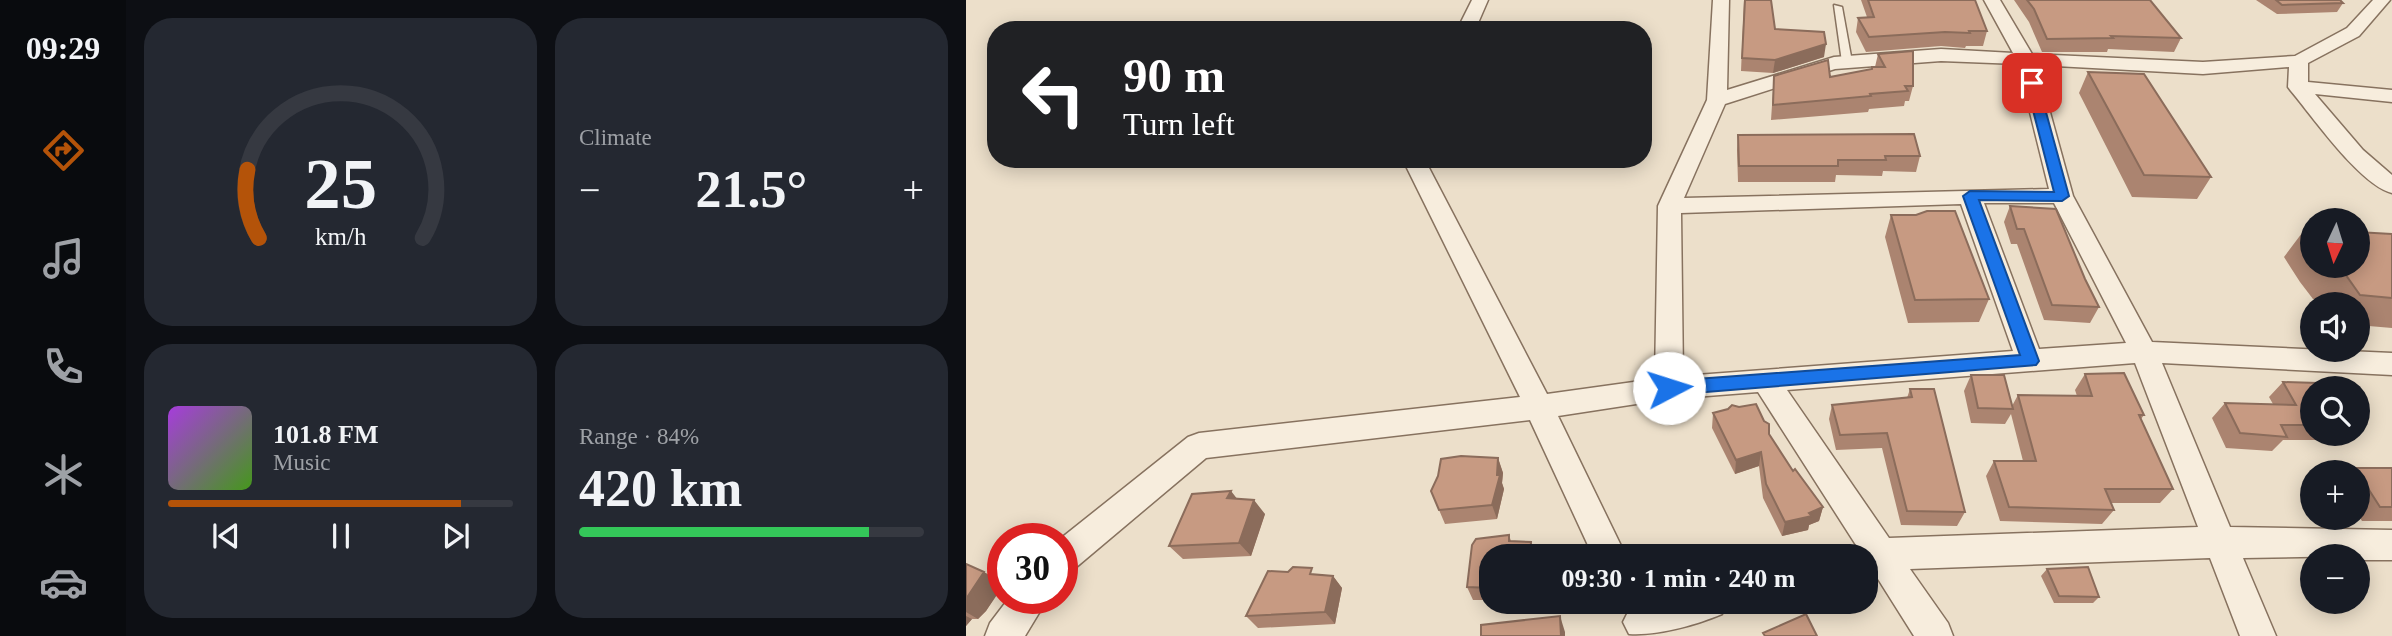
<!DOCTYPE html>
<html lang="en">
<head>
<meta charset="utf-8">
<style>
  :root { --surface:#171b24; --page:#242831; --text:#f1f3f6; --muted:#9ea1a6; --line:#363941; --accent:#b45309 }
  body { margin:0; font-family:"Times New Roman",serif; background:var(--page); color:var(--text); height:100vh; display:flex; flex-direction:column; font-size:26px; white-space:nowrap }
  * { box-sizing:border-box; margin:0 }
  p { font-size:23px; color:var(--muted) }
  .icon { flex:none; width:38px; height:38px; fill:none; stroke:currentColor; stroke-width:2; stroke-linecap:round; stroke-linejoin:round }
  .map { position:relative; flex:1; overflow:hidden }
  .details { display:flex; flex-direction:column; gap:18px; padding:18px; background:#0d0f14; width:840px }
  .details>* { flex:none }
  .banner { position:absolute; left:21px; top:21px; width:665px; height:147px; border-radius:28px; box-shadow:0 4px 18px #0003; background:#202124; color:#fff; overflow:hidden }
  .needle { width:46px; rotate:184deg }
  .controls { position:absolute; left:1334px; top:208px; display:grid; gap:14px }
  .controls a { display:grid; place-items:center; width:70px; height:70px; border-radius:50%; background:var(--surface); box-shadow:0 4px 18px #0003; font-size:35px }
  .speed { position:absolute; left:21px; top:523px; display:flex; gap:14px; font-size:35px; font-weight:700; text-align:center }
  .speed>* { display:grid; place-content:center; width:91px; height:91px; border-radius:50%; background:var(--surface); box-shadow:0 4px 18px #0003; line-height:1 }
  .speed .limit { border:10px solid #d22; background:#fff; color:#111 }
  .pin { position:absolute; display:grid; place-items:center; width:60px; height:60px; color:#fff; margin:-30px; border-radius:14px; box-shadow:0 4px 10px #0006 }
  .me { position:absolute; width:77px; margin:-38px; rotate:85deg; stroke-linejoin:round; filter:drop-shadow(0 0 5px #0008) }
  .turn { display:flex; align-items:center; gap:24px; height:147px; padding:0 21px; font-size:32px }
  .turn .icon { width:91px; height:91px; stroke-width:2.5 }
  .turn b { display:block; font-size:49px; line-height:60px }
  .big { font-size:52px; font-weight:700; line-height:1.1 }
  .details .card { flex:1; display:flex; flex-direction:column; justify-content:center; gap:10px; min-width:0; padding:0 24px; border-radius:28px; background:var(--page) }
  .details .dial { align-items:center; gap:0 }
  .dial svg { height:182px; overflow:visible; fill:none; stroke:var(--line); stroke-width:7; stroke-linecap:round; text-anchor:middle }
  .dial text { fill:var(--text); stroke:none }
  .song { display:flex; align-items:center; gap:21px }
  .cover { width:84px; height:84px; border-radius:10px; background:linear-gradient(135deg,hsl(280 70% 55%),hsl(100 70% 35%)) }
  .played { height:7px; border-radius:4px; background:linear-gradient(90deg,var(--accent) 85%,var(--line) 85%) }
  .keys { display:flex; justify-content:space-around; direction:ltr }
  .heat { display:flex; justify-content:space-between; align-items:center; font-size:38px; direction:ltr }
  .charge { height:10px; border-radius:5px; background:linear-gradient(90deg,#34c759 84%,var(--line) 0) }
  .details .tiles { flex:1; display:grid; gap:18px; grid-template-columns:repeat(2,1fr) }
  .trip { position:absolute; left:513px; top:544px; width:399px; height:70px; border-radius:28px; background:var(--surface); box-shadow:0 4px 18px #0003; font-weight:700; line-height:70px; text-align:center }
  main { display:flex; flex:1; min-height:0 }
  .dock { display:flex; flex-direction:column; width:126px; justify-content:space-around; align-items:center; background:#090b0e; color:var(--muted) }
  .dock .icon { width:49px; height:49px }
  .dock .on { color:var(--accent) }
  .dock b { font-size:32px; color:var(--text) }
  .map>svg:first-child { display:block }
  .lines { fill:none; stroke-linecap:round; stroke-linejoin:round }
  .service-casing { stroke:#87725f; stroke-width:3 }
  .minor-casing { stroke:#87725f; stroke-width:3 }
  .service { fill:#f7eddd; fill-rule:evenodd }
  .minor { fill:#f7eddd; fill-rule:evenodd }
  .wall { fill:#ab8470 }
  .shaded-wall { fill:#8b6c5b }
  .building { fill:#c79a82; stroke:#8b6c5b; stroke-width:2 }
  .route { fill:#1a73e8; stroke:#114b97; stroke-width:2 }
</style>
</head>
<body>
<main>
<nav class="dock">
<b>09:29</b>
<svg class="icon on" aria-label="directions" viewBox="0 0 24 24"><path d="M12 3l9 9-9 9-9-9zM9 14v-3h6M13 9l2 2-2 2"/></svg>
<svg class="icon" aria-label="music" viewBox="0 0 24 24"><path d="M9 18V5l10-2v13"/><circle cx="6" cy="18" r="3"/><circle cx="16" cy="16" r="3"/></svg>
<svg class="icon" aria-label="phone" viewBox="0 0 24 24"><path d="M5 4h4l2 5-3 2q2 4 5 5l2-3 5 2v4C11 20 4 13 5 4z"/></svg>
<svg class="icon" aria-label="climate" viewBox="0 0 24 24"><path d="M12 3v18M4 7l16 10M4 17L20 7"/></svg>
<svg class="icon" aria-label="car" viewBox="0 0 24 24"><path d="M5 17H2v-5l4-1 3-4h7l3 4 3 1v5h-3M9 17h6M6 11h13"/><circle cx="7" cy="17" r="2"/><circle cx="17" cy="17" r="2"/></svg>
</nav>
<section class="details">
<div class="tiles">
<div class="card dial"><svg viewBox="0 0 100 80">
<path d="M14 69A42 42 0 1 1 86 69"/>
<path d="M14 69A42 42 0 0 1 9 39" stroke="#b45309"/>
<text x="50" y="56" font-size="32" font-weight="700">25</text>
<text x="50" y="72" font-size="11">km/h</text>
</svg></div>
<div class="card"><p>Climate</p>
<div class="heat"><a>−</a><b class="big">21.5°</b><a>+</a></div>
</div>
<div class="card">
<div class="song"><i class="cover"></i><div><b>101.8 FM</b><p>Music</p></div></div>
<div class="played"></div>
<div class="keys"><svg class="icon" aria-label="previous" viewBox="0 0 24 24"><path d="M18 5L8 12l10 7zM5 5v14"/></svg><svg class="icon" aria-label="pause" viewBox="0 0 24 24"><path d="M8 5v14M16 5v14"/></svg><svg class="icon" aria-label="next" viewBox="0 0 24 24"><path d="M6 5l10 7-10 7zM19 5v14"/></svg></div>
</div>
<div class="card"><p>Range · 84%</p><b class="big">420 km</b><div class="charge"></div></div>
</div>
</section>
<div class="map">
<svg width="1426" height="636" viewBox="0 0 1426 636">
  <rect width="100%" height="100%" fill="#ecdfca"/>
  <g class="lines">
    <defs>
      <path id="service" d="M868,5L876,7L886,62L885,64L876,62Z"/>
      <path id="minor" d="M506,0H522L509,30H491Z
        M747,0H763L761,90L868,57L975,49L1047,53L1018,0H1034L1066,54L1237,62L1329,56L1381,28L1407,0H1424L1393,36L1342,63V82L1426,90V102L1349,94L1397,150L1426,175V193C1394,185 1347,117 1325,91L1322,87L1323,67L1237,74L1071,65L1107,196L1186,342L1426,353V375L1196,363L1264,527L1426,530V560H1391V556L1277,558L1310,636H1274L1244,558L944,569L982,623L987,636H948L907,571L900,573V556H884L890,545L792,392L703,399L592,416L660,556H627L564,420L240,458L108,569L96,574V539H94L222,437L233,433L554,397L440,166L441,159H463L462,166L581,394L689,379L692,206L741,100ZM975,61L1052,64L1083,189L718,198L759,104L869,69ZM1018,203H1088L1160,343L1073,349ZM995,204L1047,351L717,376L715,213ZM1169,363L1232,527L923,538L821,390Z
        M43,598H82L59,636H19L24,623Z
        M683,602H761L756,614C730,625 691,636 663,634L657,622L663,610Z"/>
    </defs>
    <use href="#service" class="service-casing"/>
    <use href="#minor" class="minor-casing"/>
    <use href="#service" class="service"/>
    <use href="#minor" class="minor"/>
  </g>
  <path class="wall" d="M778,0L809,29L858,57L807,73L775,71Z
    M895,0H1009L1021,31L1017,46H1000L999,48L975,46L900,52L890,32L892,18L901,17Z
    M1048,0H1184L1215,38L1208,52L1142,49L1141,52H1076L1063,22Z
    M1290,0H1374L1377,3L1371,12L1311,14Z
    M912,54L947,86L943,101H939L938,106L903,109L902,112L805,120L808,76L864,77L906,70V67H909Z
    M1122,72L1245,177L1231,199L1166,197L1113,93Z
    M772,135L954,156L950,172L917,171L916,176L870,175L869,182H772L771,150Z
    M1044,206L1119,279L1133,307L1124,323L1078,320L1051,244H1045L1038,222Z
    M925,215L1023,299L1013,322L942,323L919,237Z
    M1339,229H1346V266H1391L1426,234V328L1391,325V304H1357L1353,299H1347L1334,282L1318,257Z
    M1119,374L1178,415L1175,419L1207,489L1194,503H1145L1148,510L1136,524L1034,521L1020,476L1028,461H1057L1045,414L1039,424L1005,423L998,391L1005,375L1046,406L1052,395L1111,396L1109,390Z
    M1317,382L1346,388V434H1369L1362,440H1317L1306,451L1260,448L1246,418L1259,403L1307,404L1303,397Z
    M944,389L999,512L991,526L935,525L916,448L870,450L863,419L866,405L941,398Z
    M747,413L803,434L827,471L857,507L853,521L843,525L842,530L816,536L797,498L793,466L769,474L746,428Z
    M532,458L537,473L536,483L538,489L531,519L479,524L465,491Z
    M1389,468H1426V521H1396L1391,513V472H1383Z
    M271,499L299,514L285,556L217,559L203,546Z
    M543,535L545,541L565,542L569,556H525V600H507L501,587L506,545L510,539Z
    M0,564L18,572L37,584L20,611L12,619H6L0,626Z
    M1081,569L1133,597L1127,603H1088L1075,576Z
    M350,574L367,576L376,588L369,624L292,628L280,616Z"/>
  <path class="shaded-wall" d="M860,44L858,57L807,73L809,60Z
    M795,452L793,466L769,474L770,460Z
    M532,458L537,473L536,483L538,489L531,519L526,505L531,475Z
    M265,491L276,505L261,498Z
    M288,500L299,514L285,556L273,543Z
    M857,507L853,521L843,525L842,530L816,536L819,522Z
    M565,542L569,556H564Z
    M18,572L37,584V586L20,611L12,619L0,612V599Z
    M367,576L376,588L369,624L359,612Z
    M0,616L6,619L0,626Z
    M594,616L599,632V636H595Z"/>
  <path class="building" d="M779,0H805L809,29L858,32L860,44L809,60L776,58Z
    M902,0H1009L1021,31H1003L1004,33L979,32L903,37L892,18L908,17Z
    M1061,0H1184L1215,38L1145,36L1147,38L1081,39L1068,9Z
    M1310,0H1374L1377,3L1316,5Z
    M947,51V86H939L942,91L904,94L905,96L807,105L808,76L862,60L864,77L906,69V67H919L912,54Z
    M1122,72L1178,74L1245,177L1178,175Z
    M948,134L954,156H919L920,160H872V166H773L772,135Z
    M1044,206L1090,209L1119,279L1133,307L1086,305L1058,229H1051Z
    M961,211H989L1023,299L949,300L925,215H950Z
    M1339,229H1346V238Z
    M1391,232L1426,234V298L1394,295L1377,271H1371L1367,266H1391Z
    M1158,373L1178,415H1173L1207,489H1139L1148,510L1043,507L1028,461H1070L1052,395L1126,396L1119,374Z
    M1005,375H1038L1047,409L1012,408Z
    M1317,382L1352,383L1355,388H1346V425H1315L1321,437L1274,433L1259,403L1330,405Z
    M944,389H968L999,512L941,511L921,433L874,435L866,405L946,397Z
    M790,404L798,421L803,424V434L827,471L829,469L857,507L843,513L846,516L819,522L800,484L795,452L770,460L747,413L762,409L766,405L773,407Z
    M495,456L532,458L531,475H534L526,505L473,510L465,491L472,476L475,459Z
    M1389,468H1426V507H1414Z
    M265,491L261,498L288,500L273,543L203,546L226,494Z
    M543,535V541L565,542L564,556H525V588L501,587L506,545L510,539Z
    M0,564L18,572L0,599Z
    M327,567L346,568L344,574L367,576L359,612L280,616L302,571L322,572Z
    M1122,567L1133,597L1093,596L1081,569Z
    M840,614L851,636H799L797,633Z
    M594,616L595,636H515V625Z"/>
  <path class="route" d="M1066,79L1072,83L1103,196L1096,201L1013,200L1073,361L1070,365L703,395L697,393L694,388L697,383L703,381L1054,355L997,196L1004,191L1088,192L1060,83Z"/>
</svg>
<div class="controls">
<a><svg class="needle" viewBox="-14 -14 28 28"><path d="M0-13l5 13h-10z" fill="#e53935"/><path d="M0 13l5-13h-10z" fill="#9ea1a6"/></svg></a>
<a><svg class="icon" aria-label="sound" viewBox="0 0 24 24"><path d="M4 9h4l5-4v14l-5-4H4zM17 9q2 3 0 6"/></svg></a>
<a><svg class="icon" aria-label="search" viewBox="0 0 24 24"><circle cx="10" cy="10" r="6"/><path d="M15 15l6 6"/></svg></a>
<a>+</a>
<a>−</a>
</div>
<div class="speed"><div class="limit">30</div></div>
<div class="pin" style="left:1066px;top:83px;background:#d93025"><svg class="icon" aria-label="arrive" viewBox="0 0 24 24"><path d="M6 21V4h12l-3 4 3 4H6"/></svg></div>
<svg class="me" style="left:703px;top:388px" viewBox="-20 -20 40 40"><circle r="19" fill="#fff"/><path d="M0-13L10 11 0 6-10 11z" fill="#1a73e8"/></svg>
<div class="trip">09:30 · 1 min · 240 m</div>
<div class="banner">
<div class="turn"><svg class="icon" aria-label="left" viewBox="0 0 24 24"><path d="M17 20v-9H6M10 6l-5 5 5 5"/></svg><div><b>90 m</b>Turn left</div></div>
</div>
</div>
</main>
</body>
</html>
